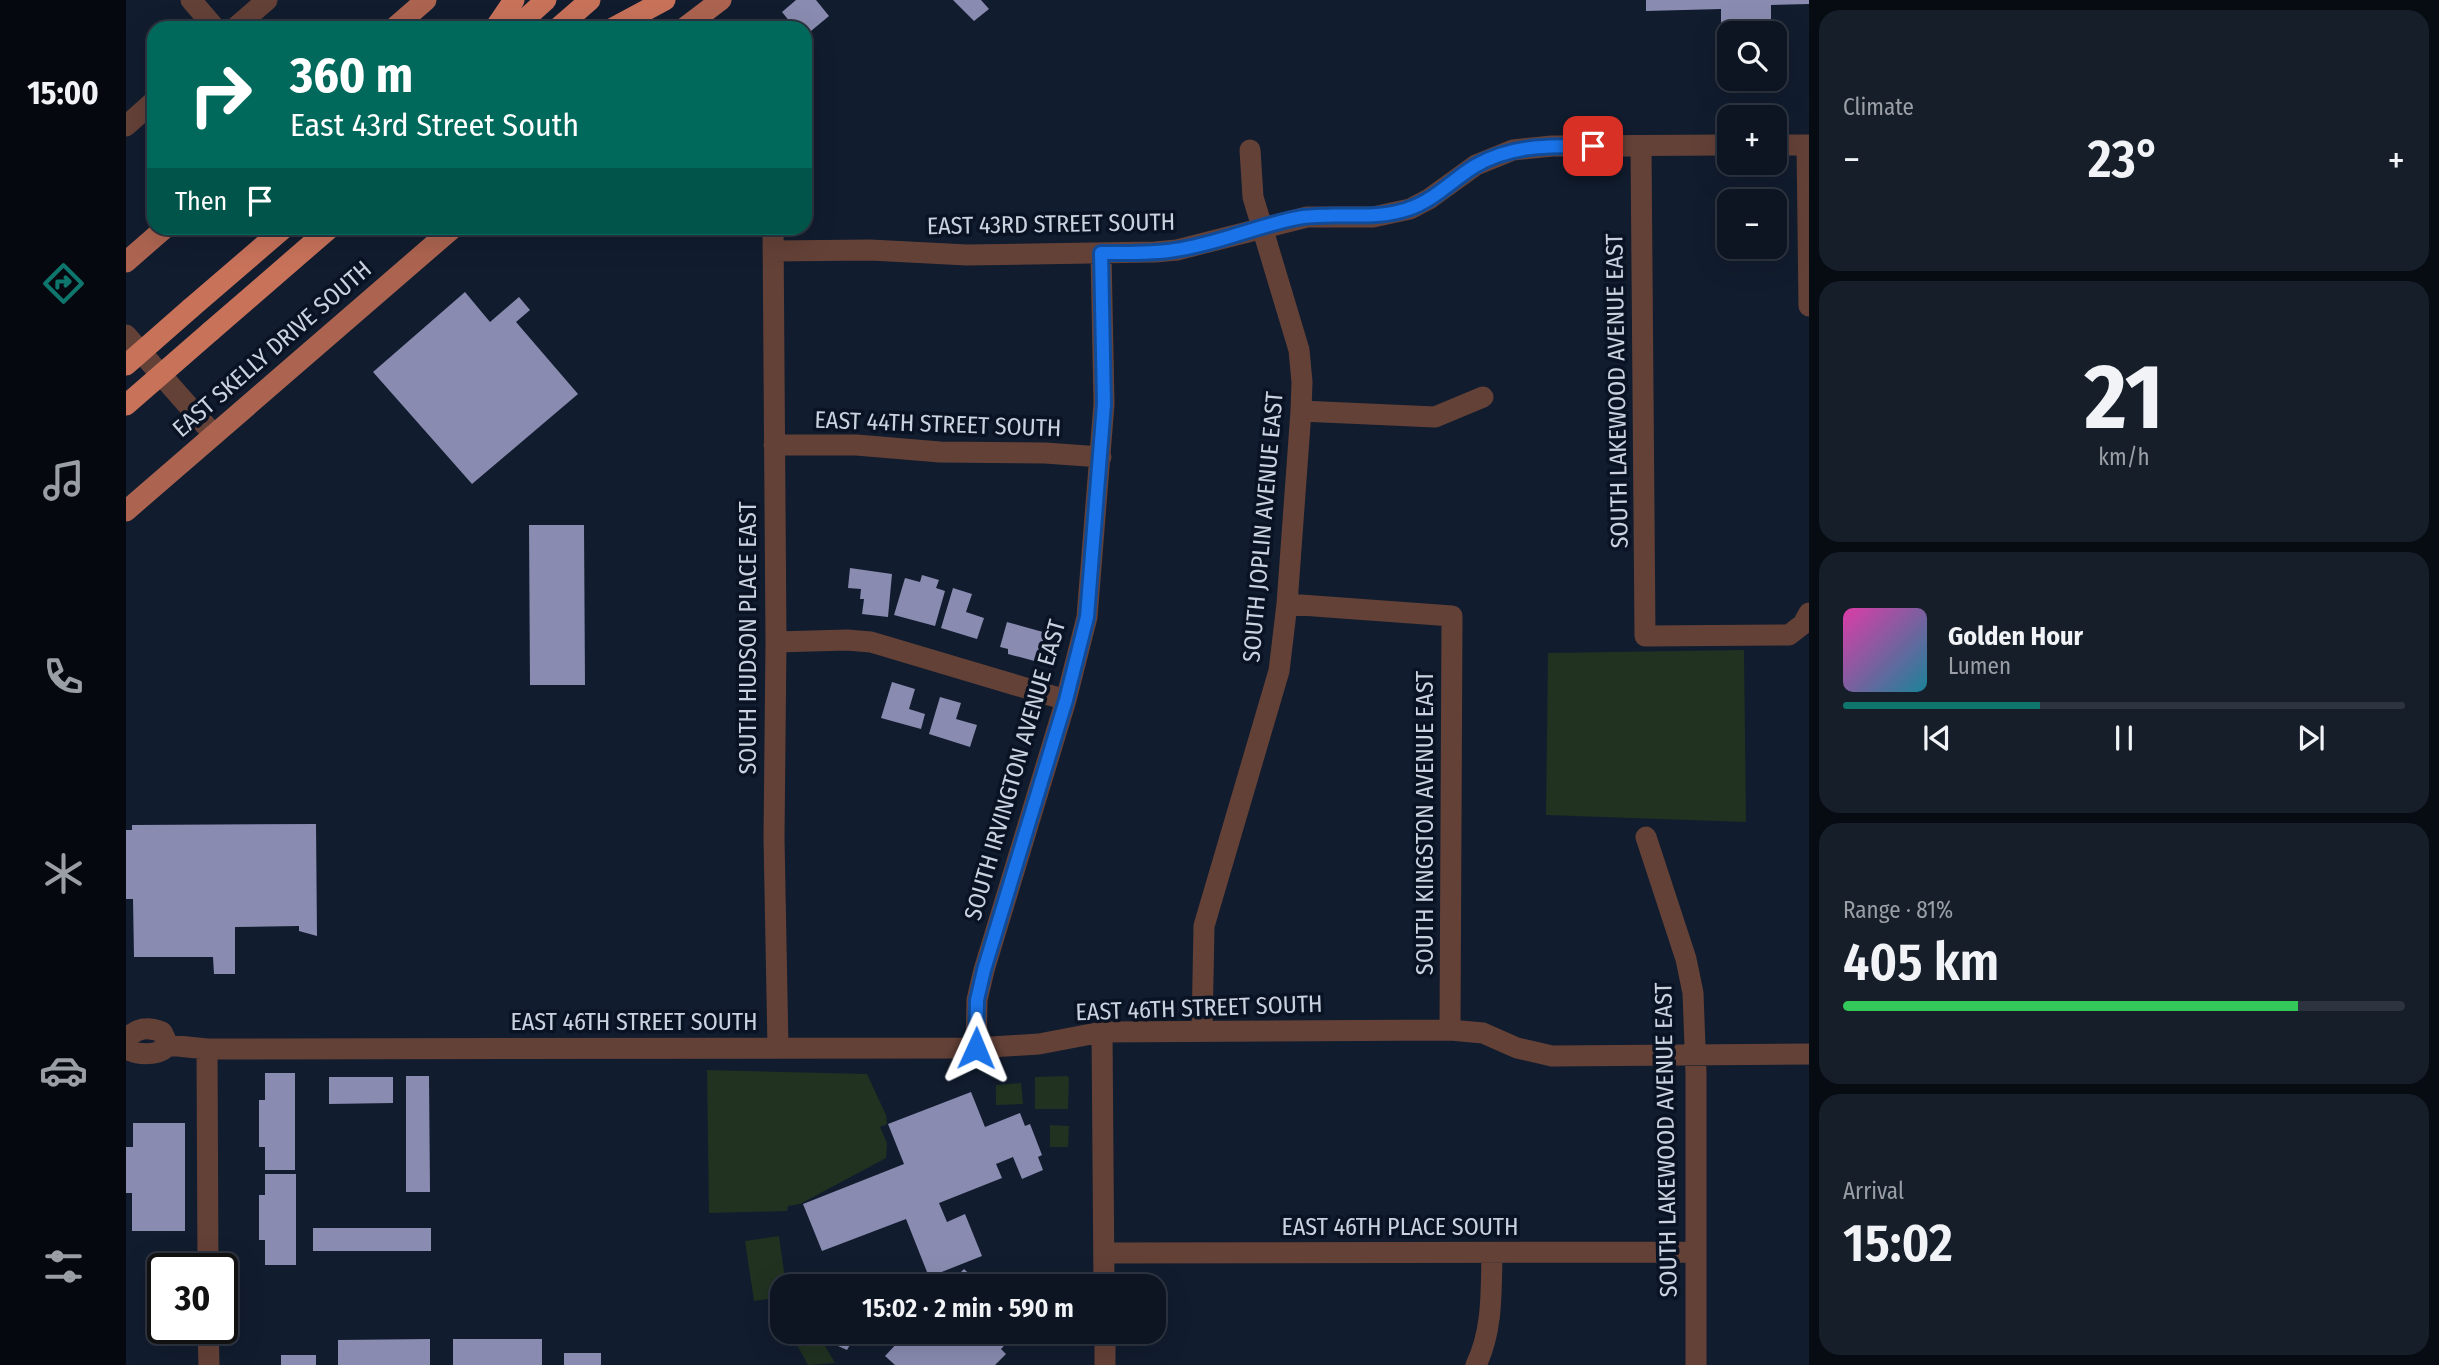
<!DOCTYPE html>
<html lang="en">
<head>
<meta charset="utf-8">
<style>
  :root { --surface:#0d1522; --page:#161e2a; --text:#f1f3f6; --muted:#9a9fa5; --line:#2d3440; --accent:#0f766e }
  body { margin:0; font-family:"Fira Sans Condensed",sans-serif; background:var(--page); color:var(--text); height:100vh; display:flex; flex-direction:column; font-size:26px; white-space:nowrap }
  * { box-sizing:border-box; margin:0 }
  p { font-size:23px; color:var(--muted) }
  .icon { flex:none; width:38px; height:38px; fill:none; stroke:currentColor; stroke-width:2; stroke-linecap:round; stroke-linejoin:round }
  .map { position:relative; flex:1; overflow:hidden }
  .details { display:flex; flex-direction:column; gap:10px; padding:10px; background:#070c13; width:630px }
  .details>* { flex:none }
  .hud { position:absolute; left:21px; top:21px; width:665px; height:214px; border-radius:21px; box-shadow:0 7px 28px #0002,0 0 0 2px var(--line); background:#00695c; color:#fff; overflow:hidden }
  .tools { position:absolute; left:1591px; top:21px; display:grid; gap:14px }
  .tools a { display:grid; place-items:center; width:70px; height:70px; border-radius:14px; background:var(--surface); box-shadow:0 7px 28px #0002,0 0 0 2px var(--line); font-size:35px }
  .speed { position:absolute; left:21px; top:1253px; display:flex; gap:14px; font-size:35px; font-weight:700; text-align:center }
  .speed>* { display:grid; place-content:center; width:91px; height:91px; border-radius:50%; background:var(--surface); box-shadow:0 7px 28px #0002,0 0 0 2px var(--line); line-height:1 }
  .speed .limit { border:4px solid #111; border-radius:10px; background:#fff; color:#111 }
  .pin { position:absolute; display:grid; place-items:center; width:60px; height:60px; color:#fff; margin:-30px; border-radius:14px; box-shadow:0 4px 10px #0006 }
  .me { position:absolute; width:77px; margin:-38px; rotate:1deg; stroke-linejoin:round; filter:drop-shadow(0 0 5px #0008) }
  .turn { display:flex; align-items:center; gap:24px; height:147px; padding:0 28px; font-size:32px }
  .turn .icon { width:91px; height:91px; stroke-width:2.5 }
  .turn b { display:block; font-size:49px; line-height:60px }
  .then { display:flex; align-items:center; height:66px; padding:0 28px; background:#0003; gap:14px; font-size:26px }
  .big { font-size:52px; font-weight:600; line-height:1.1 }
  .details .card { flex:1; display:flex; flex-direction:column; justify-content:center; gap:10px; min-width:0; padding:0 24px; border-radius:21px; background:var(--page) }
  .details .dial { align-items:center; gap:0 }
  .dial b { font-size:91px; line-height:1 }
  .song { display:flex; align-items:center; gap:21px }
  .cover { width:84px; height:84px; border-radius:10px; background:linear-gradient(135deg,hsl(320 70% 55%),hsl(190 70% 35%)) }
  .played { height:7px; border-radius:4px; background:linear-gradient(90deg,var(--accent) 35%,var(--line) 35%) }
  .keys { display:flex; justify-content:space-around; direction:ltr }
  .heat { display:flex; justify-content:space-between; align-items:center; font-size:38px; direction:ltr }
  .charge { height:10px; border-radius:5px; background:linear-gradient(90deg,#34c759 81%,var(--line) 0) }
  .trip { position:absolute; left:644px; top:1274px; width:396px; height:70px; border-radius:21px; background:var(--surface); box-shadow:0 7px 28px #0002,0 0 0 2px var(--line); font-weight:600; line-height:70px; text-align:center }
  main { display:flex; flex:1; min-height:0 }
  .tab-bar { display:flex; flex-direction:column; width:126px; justify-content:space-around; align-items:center; background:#05080e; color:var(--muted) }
  .tab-bar .icon { width:49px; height:49px }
  .tab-bar .current { color:var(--accent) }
  .tab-bar b { font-size:32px; color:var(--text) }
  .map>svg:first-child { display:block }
  .green { fill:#213221 }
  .building { fill:#898bb0 }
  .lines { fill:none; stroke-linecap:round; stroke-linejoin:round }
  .minor { stroke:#644137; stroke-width:21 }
  .major { stroke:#ac6450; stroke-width:21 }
  .highway { stroke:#c8725a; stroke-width:21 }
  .highway-bridge { stroke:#c8725a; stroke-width:21 }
  .route-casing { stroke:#114b97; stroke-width:18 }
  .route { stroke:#1a73e8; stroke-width:12 }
  .labels { text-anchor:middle; stroke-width:7; stroke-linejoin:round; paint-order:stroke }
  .street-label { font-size:24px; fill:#cad2df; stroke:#091324 }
</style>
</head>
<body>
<main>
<nav class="tab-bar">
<b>15:00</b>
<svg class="icon current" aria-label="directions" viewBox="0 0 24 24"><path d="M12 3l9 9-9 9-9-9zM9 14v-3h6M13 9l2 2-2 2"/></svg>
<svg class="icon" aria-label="music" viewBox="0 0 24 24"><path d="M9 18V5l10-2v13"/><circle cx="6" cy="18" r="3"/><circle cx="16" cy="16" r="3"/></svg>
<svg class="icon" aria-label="phone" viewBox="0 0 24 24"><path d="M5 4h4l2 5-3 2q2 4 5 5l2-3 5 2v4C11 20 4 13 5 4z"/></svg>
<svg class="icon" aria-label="climate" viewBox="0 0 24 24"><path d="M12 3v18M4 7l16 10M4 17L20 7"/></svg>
<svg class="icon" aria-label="car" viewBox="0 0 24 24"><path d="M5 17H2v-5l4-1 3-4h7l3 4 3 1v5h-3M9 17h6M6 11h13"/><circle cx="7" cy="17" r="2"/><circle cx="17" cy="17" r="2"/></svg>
<svg class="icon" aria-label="filters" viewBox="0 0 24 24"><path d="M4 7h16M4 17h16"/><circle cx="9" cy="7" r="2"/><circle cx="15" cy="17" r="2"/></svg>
</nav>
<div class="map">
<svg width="1683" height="1365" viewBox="0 0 1683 1365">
  <rect width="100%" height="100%" fill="#111c2e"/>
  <path class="green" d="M1618,650L1620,822L1420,815L1422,653Z
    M581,1070L741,1074L760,1115L761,1124L754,1127L761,1143L760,1158L674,1204L662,1206L661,1211L583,1213Z
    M941,1076L943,1078L942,1109H909V1077Z
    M895,1083L897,1104L870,1105V1085Z
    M924,1125L943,1126L942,1147H924Z
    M653,1236L660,1286H656V1297L628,1301L619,1241Z
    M761,1275L767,1277L778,1286H724Z
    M664,1332H691L709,1363L682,1365Z"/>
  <path class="building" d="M670,0H690L703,16L679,36V28H669L656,12Z
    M827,0H855L863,9L848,21Z
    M1520,0H1683V4L1645,5V25L1595,26V9L1520,11Z
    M339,292L364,322L393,297L404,310L390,322L452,394L346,484L247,372Z
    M403,525H458L459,685H404Z
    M724,568L766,574L762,617L736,614L738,599H734L735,589L722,588Z
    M796,575L813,580L810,588L819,591L809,626L768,615L779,578L794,582Z
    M827,588L846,594L840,612L858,618L851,639L815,628Z
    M881,622L924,634L916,663L882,654V649L874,647Z
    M766,682L789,689L783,709L799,714L795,729L755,718Z
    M814,697L835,703L830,719L851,725L844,747L803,734Z
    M190,824L191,936L173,931V926L109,927V974H88L87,957H8L7,899H0V830H6V825Z
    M139,1073H169V1170H139V1147H133V1100H139Z
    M280,1076H303L304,1192H280Z
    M203,1077H267V1103L203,1104Z
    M845,1092L859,1127L894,1113L899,1126L904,1124L916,1155L912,1157L917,1170L896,1179L887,1157L870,1164L876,1178L813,1203L821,1222L839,1214L856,1256L803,1277L780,1219L696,1251L677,1204L778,1164L762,1124Z
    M7,1123H59V1231H6V1193H0V1147H7Z
    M139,1174H170V1265H139V1240H133V1195H139Z
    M187,1228H305V1251H187Z
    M838,1269L856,1286H821Z
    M752,1332H757L762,1336L754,1345L746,1338Z
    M766,1332H891L875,1349L880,1354L869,1365H769L759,1356L774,1340Z
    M717,1338L725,1343L721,1350L712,1346Z
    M304,1339V1365H212V1340Z
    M327,1339H416V1365H327Z
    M438,1353H475V1365H438Z
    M155,1355H190V1365H155Z"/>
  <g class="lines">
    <path class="minor" d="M65,0L89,28
      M109,28L141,0
      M0,126L28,101
      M1648,145H1683
      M1681,145L1683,306
      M1515,146L1519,636L1663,635L1677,624L1683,613
      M647,228L650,642L648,838L652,1048
      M647,251L744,250L841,255L1029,252L1051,250L1181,217H1247L1284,209L1303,199L1350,165L1387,150L1426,146L1603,145
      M0,335L88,435
      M1175,411L1309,417L1357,397
      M648,445H730L814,452L919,453L975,457
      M1161,604L1326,616L1324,1030
      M650,642L721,640L745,642L940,700
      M1520,837L1560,959L1567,993L1570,1073V1365
      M1076,1031L1078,926L1153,671L1161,604L1175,411L1176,382L1173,350L1127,197L1124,150
      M976,1032L978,1286
      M0,1039C11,1028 21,1026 36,1032L42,1045
      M42,1045L81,1049L850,1048L913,1044L976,1032L1324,1030L1357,1033L1391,1048L1426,1056L1683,1054
      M0,1048C11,1056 34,1056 42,1045
      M850,1048L851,1000L858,970L940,700L961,617L978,404L975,253
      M81,1049L82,1269
      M978,1253L1570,1252
      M82,1328L83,1365
      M979,1332V1365
      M1350,1365C1367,1330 1365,1291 1366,1254"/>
    <path class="major" d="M268,28L300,0
      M558,28L595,0
      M0,262L39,228
      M0,511L327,228"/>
    <path class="highway" d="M369,28L388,0
      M389,28L420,0
      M432,28L464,0
      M487,28L539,0
      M65,308L158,228
      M85,331L204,228"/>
    <path class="highway-bridge" d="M0,365L65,308
      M0,405L85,331"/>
  </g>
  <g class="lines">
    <defs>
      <path id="route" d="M850,1048L851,1000L858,970L940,700L961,617L978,404L975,253C1000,253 1025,254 1049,250C1093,244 1134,224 1177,217C1213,212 1247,221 1282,209C1309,200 1326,180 1349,166C1386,144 1426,146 1467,146"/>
    </defs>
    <use href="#route" class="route-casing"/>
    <use href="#route" class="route"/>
  </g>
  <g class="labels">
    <g class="street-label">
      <text transform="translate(925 224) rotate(-1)" y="8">EAST 43RD STREET SOUTH</text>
      <text transform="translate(146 349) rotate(-41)" y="8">EAST SKELLY DRIVE SOUTH</text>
      <text transform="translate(1491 391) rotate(-91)" y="8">SOUTH LAKEWOOD AVENUE EAST</text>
      <text transform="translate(812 424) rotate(2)" y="8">EAST 44TH STREET SOUTH</text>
      <text transform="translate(1137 527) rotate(-85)" y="8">SOUTH JOPLIN AVENUE EAST</text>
      <text transform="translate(622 638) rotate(-90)" y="8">SOUTH HUDSON PLACE EAST</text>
      <text transform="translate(889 770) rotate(-74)" y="8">SOUTH IRVINGTON AVENUE EAST</text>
      <text transform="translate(1299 823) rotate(-90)" y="8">SOUTH KINGSTON AVENUE EAST</text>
      <text transform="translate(1073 1008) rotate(-2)" y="8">EAST 46TH STREET SOUTH</text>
      <text x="508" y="1030">EAST 46TH STREET SOUTH</text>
      <text transform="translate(1540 1140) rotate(-91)" y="8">SOUTH LAKEWOOD AVENUE EAST</text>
      <text x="1274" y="1235">EAST 46TH PLACE SOUTH</text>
    </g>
  </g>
</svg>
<div class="tools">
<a><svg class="icon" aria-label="search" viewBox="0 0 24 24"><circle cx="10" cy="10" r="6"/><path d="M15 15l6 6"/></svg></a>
<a>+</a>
<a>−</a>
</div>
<div class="speed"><div class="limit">30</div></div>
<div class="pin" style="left:1467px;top:146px;background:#d93025"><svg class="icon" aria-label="arrive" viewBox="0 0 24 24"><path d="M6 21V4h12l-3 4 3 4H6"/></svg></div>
<svg class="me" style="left:850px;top:1048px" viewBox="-20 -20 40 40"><path d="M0-17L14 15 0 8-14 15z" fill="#1a73e8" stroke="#fff" stroke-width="4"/></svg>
<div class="trip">15:02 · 2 min · 590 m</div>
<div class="hud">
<div class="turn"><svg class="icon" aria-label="right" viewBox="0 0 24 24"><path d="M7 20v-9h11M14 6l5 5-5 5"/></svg><div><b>360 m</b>East 43rd Street South</div></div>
<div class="then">Then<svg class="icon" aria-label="arrive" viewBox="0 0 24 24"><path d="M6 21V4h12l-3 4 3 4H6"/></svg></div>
</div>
</div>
<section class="details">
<div class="card"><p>Climate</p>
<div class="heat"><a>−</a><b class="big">23°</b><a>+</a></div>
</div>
<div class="card dial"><b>21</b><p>km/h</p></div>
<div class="card">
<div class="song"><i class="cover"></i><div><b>Golden Hour</b><p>Lumen</p></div></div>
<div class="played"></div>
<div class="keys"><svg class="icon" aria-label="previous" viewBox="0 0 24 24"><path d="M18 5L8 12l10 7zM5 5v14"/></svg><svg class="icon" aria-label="pause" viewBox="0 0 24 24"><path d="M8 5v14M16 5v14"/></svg><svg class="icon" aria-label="next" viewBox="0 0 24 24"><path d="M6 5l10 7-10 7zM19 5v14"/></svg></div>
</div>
<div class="card"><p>Range · 81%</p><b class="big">405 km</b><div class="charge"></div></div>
<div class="card"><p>Arrival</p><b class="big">15:02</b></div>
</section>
</main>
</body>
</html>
